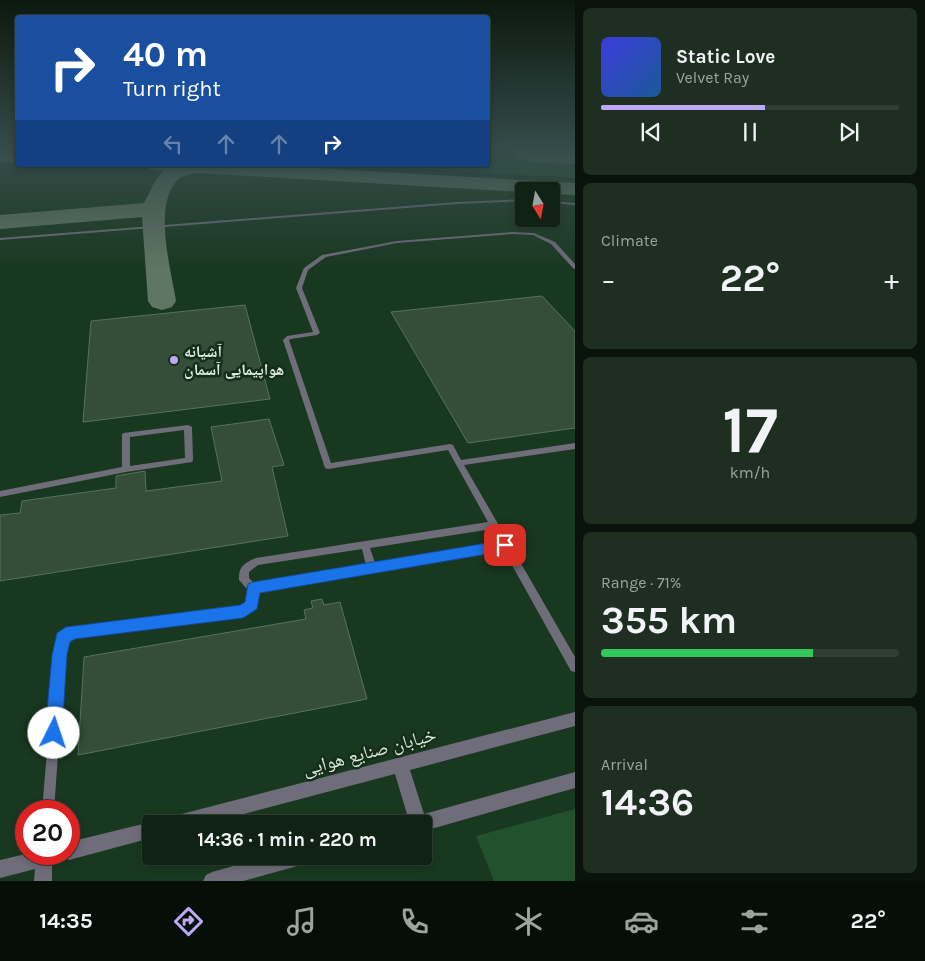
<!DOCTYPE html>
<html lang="en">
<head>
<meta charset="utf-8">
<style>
  :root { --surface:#102214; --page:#1e2f22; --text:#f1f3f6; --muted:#9ca4a0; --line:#303f34; --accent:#bda9f5 }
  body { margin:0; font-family:Karla,"Noto Naskh Arabic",sans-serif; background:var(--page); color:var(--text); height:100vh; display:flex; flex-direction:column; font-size:19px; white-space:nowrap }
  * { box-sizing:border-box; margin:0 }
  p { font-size:16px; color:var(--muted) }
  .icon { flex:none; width:28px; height:28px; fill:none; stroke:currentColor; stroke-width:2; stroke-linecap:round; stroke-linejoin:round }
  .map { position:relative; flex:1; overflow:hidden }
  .panel { display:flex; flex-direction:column; gap:8px; padding:8px; background:#09130b; width:350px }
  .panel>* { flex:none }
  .banner { position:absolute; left:15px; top:15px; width:475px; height:152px; border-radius:5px; box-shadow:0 2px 8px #0003,0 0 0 1px var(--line); background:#1a4fa0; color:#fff; overflow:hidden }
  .needle { width:32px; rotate:169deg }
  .fabs { position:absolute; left:515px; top:182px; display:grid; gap:10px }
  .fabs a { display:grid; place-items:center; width:45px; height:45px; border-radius:5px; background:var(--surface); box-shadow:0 2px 8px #0003,0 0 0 1px var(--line); font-size:25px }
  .speed { position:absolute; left:15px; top:800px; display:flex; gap:10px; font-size:25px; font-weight:700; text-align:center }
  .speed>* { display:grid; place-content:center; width:65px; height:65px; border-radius:50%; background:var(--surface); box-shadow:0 2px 8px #0003,0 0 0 1px var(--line); line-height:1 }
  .speed .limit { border:8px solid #d22; background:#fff; color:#111 }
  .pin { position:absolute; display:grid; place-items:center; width:42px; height:42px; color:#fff; margin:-21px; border-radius:10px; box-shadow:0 2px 8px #0006 }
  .me { position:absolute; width:55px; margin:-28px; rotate:4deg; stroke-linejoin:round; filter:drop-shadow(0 0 4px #0008) }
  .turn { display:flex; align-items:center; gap:18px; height:105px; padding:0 25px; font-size:22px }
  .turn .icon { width:65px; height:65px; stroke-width:2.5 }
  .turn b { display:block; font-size:35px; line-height:42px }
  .lanes { display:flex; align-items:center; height:48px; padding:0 25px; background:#0003; justify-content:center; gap:25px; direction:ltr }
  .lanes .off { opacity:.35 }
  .big { font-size:38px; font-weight:700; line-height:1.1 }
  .panel .card { flex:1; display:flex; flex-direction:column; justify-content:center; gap:8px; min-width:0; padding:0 18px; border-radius:8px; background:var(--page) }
  .panel .dial { align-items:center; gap:0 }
  .dial b { font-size:65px; line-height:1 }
  .song { display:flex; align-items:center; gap:15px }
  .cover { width:60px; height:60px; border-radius:8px; background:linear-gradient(135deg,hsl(240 70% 55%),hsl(210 70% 35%)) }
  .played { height:5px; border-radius:2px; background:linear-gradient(90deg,var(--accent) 55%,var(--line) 55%) }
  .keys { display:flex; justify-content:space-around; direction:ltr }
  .heat { display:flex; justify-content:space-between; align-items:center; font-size:28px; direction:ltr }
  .charge { height:8px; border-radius:4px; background:linear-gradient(90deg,#34c759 71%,var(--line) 0) }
  .trip { position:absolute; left:142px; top:815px; width:290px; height:50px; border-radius:5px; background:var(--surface); box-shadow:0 2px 8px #0003,0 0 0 1px var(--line); font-weight:700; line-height:50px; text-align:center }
  .dock { display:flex; height:80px; justify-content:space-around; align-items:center; background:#060e08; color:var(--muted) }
  .dock .icon { width:35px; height:35px }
  .dock .on { color:var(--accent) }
  .dock b { font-size:22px; color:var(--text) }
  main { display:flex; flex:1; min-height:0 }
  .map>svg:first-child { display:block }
  .built { fill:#193820; fill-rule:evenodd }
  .green { fill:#21512d }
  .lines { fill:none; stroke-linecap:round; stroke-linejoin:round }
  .taxiway { fill:#607664; fill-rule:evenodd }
  .runway { fill:#607664; fill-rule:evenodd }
  .building { fill:#344e39; stroke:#57735c }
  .service { fill:#706d7b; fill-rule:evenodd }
  .tertiary { fill:#706d7b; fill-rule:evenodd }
  .route { fill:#1a73e8; stroke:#114b97 }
  .poi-dot { fill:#bda9f5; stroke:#152e1b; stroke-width:2 }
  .labels { text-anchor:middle; stroke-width:5; stroke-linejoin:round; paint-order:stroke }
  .poi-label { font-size:16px; font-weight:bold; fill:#dcebde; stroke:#152e1b; text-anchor:start }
  .near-street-label { font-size:19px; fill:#dcebde; stroke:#152e1b }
</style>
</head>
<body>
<main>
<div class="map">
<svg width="575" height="881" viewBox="0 0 575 881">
  <rect width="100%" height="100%" fill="#152e1b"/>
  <path class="built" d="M0,148H17L18,165H488V148H575V881H0ZM524,191H551V219H524ZM26,811H69V854H26ZM151,824H424V856H151Z"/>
  <path class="green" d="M488,156L575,161V178L352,165H488Z
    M575,809V881H494L476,836Z"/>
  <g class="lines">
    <path class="taxiway" d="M0,150L18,151V163L0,162Z
      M146,165H261L575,183V195L551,194V191L524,192L196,173C188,175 179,176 175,183C154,210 171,269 176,301L172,307L162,310L152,307L148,301L142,217L0,229V215L144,203L154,183L163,171L149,169Z"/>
    <path class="runway" d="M511,148H575V164L534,162L518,158Z"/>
  </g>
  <path class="building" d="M542,296L575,331V428L468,443L391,312Z
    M245,305L270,399L83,422L91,321Z
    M269,419L284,465L272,467L288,536L0,581V515L20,513L22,501L116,488V476L145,471L146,491L222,481L211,427Z
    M322,599L324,605L340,602L367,699L78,755L84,657L306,619L304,610L313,608L311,601Z"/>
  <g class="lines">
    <path class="service" d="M524,199V201L457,204L0,240V238L457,202Z
      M551,201L575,203V205L551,203Z
      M512,232L534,233L555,242L575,264V269L573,268L551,244L533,235L512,234L397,243L326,257L308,270L302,288L320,333L317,335L291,339L289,340L331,463L450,444L453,445L461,460L575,443V449L464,465L575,657V672L571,671L503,549L258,591C257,605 257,610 243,616L74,636L68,642L65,655L54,811H42L55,655L59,636L68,629L241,608L247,603L248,590L239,580C239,566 243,564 256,558L488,522L448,450L328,469L325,468L283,340L287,336L313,332L296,288L304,268L322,255L397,241ZM492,529L500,542L375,563L370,548ZM362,549L366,565L255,584L249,578V572L258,565Z
      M188,425L192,427L193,460L192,462L126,472L0,497V491L122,467V435L123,433ZM184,430L185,458L130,466V437Z"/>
    <path class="tertiary" d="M575,712V726L410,770L424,814L575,772V788L424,831V824H410L395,774L206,824H166L168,818L174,816Z
      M151,822L156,824H151V838L69,860L66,858L65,860L52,864V881H34L35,869L0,878V860L26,854H69V842Z
      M269,856H309L307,862L301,865L243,881H203L206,875L212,872Z"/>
  </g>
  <linearGradient id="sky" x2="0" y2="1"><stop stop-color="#0c190f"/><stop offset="0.55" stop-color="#354c4a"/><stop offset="1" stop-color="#354c4a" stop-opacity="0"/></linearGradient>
  <rect width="575" height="271" fill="url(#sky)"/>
  <path class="route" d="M505,540L510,541L512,545L510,549L505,551L260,593L257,609L243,618L75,639L70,642L67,655L62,733L60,739L54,742L48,739L45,733L52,655L57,633L66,627L240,605L245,602L248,584L253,582Z"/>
  <circle class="poi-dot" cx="174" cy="360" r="5"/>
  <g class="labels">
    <g class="poi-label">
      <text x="184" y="357">آشیانه<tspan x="184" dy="18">هواپیمایی آسمان</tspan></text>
    </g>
    <g class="near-street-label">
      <text transform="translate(369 751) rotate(-15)" y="7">خیابان صنایع هوایی</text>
    </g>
  </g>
</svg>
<div class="fabs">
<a><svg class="needle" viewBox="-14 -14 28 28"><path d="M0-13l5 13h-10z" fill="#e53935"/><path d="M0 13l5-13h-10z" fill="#9ca4a0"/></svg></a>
</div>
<div class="speed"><div class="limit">20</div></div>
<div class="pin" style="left:505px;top:545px;background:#d93025"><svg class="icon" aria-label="arrive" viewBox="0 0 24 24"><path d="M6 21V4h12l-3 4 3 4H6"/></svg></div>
<svg class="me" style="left:54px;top:733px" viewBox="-20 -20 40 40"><circle r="19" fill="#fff"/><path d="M0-13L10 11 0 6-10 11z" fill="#1a73e8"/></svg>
<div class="trip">14:36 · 1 min · 220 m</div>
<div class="banner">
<div class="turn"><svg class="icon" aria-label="right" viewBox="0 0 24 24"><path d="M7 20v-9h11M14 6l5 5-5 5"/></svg><div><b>40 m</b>Turn right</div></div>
<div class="lanes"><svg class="icon off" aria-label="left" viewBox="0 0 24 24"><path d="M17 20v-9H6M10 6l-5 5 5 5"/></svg><svg class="icon off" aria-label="ahead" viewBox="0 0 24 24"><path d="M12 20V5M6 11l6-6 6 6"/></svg><svg class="icon off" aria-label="ahead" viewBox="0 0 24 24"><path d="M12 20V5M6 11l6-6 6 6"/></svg><svg class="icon" aria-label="right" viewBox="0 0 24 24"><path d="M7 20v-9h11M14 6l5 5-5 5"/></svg></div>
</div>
</div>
<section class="panel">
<div class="card">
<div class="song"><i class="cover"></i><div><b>Static Love</b><p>Velvet Ray</p></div></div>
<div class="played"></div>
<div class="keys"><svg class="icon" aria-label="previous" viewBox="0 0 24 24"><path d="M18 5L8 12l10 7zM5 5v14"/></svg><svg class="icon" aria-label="pause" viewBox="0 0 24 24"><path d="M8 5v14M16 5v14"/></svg><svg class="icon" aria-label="next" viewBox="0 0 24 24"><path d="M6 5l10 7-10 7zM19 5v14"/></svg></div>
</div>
<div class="card"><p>Climate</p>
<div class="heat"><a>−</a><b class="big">22°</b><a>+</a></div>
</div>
<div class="card dial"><b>17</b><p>km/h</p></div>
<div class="card"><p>Range · 71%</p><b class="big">355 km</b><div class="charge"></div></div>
<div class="card"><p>Arrival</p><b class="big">14:36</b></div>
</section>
</main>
<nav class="dock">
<b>14:35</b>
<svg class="icon on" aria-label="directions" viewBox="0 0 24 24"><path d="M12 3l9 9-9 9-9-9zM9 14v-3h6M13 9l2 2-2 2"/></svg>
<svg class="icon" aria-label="music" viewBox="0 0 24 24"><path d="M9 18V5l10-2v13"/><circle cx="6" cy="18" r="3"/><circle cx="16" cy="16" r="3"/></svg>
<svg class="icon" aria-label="phone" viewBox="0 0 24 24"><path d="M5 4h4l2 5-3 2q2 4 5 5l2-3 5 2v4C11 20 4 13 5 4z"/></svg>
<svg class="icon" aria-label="climate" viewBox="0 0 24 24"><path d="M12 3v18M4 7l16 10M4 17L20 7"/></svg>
<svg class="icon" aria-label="car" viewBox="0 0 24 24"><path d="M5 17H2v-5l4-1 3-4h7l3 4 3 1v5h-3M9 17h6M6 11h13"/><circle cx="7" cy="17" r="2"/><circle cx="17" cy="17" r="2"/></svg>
<svg class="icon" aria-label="filters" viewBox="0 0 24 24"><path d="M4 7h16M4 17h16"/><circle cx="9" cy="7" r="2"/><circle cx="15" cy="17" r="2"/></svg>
<b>22°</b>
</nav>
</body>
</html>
